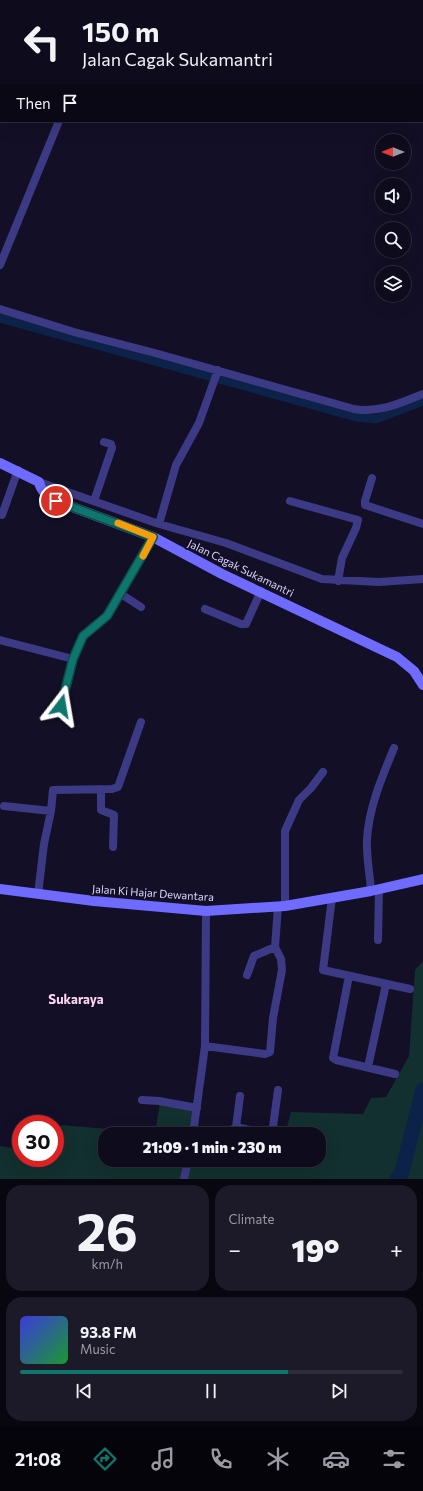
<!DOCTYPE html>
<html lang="en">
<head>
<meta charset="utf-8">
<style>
  :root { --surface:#0e0b1c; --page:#1c1929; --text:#f1f3f6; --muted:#9b9ba3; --line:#2e2b3b; --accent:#0f766e }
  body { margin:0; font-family:Commissioner,sans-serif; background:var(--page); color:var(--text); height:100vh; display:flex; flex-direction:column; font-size:15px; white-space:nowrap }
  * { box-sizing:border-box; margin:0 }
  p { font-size:13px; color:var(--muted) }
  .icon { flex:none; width:22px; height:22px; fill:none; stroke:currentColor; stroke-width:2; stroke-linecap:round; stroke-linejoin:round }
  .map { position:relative; height:1179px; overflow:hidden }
  .side { display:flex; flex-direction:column; gap:6px; padding:6px; background:#08060f; flex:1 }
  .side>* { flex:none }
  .guide { position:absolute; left:0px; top:0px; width:423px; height:122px; box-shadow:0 4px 16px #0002,0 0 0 1px var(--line); background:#0e0b1c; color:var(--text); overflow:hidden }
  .needle { width:26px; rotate:270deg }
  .buttons { position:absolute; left:375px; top:134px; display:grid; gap:8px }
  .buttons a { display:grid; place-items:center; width:36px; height:36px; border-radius:50%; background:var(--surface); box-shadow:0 4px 16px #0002,0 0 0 1px var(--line); font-size:20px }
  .speed { position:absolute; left:12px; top:1115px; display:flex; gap:8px; font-size:20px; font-weight:700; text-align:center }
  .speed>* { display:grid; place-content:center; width:52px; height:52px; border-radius:50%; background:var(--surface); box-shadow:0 4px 16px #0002,0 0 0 1px var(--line); line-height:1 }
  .speed .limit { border:6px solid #d22; background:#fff; color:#111 }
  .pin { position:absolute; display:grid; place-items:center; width:34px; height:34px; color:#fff; margin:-17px; border:2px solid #fff; border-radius:50%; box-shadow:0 1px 4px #0007 }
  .me { position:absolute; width:44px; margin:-22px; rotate:14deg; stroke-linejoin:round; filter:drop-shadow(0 0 3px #0008) }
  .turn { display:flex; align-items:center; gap:14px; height:84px; padding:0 16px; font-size:18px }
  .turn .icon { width:52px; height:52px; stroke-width:2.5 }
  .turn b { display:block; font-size:28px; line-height:34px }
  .then { display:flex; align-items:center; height:38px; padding:0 16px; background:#0003; gap:8px; font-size:15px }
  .big { font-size:30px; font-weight:800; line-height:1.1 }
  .side .tile { flex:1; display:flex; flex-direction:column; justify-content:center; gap:6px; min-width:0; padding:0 14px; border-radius:16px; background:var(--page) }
  .side .dial { align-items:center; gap:0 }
  .dial b { font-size:52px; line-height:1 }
  .song { display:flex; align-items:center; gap:12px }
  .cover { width:48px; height:48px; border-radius:6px; background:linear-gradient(135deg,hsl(240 70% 55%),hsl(130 70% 35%)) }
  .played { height:4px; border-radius:2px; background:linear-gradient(90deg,var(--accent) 70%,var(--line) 70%) }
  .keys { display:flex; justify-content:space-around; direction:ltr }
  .heat { display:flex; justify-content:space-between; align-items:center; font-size:22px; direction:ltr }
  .side .tiles { flex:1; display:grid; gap:6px; grid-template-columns:1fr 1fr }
  .tile:last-child { grid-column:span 2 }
  .trip { position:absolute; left:98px; top:1127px; width:228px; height:40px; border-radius:16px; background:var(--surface); box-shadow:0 4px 16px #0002,0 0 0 1px var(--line); font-weight:800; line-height:40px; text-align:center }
  .tabs { display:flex; height:64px; justify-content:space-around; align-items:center; background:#06040b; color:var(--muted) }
  .tabs .icon { width:28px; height:28px }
  .tabs .active { color:var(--accent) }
  .tabs b { font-size:18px; color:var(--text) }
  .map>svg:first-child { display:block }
  .green { fill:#12302f }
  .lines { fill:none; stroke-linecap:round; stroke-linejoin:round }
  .canal { stroke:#0c2248; stroke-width:9 }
  .river { stroke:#0c2248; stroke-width:15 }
  .street { stroke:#3d3a85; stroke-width:8 }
  .secondary { stroke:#6f6bff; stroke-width:10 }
  .route-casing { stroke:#0a4d48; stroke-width:10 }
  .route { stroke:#0f766e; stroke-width:7 }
  .slow { stroke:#f59e0b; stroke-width:7 }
  .labels { text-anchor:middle; stroke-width:3.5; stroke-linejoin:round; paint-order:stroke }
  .street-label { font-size:11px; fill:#d9d4ff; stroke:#130f26 }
  .quarter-label { font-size:13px; font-weight:bold; fill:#ffd6f0; stroke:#130f26 }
</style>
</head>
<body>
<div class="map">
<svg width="423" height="1179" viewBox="0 0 423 1179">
  <rect width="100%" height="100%" fill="#130f26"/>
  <path class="green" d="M423,961V1179H0V1146L19,1149L20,1137H21V1158H55V1144H58L61,1125L155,1133L160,1102L194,1108L192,1126L284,1134H105V1160H319V1134H285L291,1112L363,1114L371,1098L386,1097L409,1056L415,970Z"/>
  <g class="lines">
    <path class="canal" d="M0,318L356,417L376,419L423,401"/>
    <path class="river" d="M397,1179L401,1175L423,1090"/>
    <path class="street" d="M105,1V0
      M0,265L59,121
      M0,309L74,332L155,353L354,409C380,413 400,403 423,394
      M372,478L365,501V505L423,524
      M39,482L159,524L226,543L322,579L379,582L423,579
      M94,501L112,448L111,444L104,442
      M290,501L358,520L356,528L342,558L338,581
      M2,515L18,470
      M159,524L176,465L199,423L218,370
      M121,594L141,607
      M205,609L241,624H246L261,591
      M0,640L73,659
      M61,706L73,659L83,636L107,616L153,537
      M101,789V810L114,815L113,847
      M4,806L51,811L44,844L38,894
      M51,811L53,790L112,789L118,787L141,722
      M371,891C370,874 366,856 367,839C369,807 382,777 394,748
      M332,898L323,970L410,989
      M285,906V831L299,800L311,788L323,772
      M378,940L379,889
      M247,975L254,956L275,947
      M349,976L333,1058L336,1060L395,1074
      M205,1046L265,1054L270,1052L273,1018L282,970L281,959L275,947L278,906
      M368,1067L386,984
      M142,1100L159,1101L197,1108
      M236,1127L240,1096
      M194,1130L219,1134
      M193,1134L205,1046L206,911
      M225,1134L236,1127L269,1134
      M272,1134L278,1090
      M184,1179L188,1160"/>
    <path class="secondary" d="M0,463L39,482C41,492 48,496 56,501L153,537L222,574L397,657L414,671L423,685
      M0,889L94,901L206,911L285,906L371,891L423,879"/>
  </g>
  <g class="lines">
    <defs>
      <path id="route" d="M56,501L153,537L107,616L83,636L73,659L61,706"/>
    </defs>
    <use href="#route" class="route-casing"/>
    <use href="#route" class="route"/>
    <path class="slow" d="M118,523L153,537L143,556"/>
  </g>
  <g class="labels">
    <g class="street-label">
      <text transform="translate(241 568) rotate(26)" y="4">Jalan Cagak Sukamantri</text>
      <text transform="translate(153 893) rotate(4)" y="4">Jalan Ki Hajar Dewantara</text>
    </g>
    <g class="quarter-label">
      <text x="76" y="1004">Sukaraya</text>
    </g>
  </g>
</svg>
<div class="buttons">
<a><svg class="needle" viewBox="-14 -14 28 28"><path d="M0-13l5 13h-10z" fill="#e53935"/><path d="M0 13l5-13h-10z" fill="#9b9ba3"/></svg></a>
<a><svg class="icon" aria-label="sound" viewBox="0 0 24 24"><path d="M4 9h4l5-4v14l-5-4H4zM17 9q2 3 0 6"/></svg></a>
<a><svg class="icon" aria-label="search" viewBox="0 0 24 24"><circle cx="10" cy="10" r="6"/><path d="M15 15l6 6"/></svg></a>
<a><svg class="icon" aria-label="layers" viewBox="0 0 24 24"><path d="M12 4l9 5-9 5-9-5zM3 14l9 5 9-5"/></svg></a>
</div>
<div class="speed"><div class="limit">30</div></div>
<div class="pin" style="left:56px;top:501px;background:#d93025"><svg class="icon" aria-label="arrive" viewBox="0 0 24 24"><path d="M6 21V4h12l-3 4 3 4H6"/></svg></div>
<svg class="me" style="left:61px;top:706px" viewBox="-20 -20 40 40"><path d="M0-17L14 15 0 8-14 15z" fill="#0f766e" stroke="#fff" stroke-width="4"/></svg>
<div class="trip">21:09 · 1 min · 230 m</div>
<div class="guide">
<div class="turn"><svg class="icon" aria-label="left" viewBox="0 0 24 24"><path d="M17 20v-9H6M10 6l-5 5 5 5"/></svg><div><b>150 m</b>Jalan Cagak Sukamantri</div></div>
<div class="then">Then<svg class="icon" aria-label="arrive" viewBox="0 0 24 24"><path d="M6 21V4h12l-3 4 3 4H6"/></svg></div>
</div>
</div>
<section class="side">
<div class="tiles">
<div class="tile dial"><b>26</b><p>km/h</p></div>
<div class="tile"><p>Climate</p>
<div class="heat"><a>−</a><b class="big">19°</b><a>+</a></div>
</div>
<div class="tile">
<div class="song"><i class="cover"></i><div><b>93.8 FM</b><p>Music</p></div></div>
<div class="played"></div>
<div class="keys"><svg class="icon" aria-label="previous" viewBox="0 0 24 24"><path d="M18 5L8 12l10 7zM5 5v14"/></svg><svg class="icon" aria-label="pause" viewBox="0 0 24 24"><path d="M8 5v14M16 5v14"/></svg><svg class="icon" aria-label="next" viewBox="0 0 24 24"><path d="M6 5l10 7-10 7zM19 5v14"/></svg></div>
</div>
</div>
</section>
<nav class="tabs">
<b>21:08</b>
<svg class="icon active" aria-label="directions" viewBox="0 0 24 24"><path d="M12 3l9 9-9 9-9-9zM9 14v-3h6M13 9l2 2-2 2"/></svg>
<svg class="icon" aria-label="music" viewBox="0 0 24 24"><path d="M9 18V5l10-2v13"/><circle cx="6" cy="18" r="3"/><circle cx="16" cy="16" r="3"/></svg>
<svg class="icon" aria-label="phone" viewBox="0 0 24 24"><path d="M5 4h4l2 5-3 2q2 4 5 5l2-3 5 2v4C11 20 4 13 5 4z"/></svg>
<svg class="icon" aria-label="climate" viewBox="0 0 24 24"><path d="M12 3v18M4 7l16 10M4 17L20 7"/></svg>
<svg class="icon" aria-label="car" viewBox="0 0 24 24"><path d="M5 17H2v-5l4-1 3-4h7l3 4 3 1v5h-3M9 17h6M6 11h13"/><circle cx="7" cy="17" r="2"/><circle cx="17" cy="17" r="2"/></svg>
<svg class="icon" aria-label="filters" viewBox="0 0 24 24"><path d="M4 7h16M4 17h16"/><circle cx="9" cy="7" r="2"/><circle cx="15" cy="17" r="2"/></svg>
</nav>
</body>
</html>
